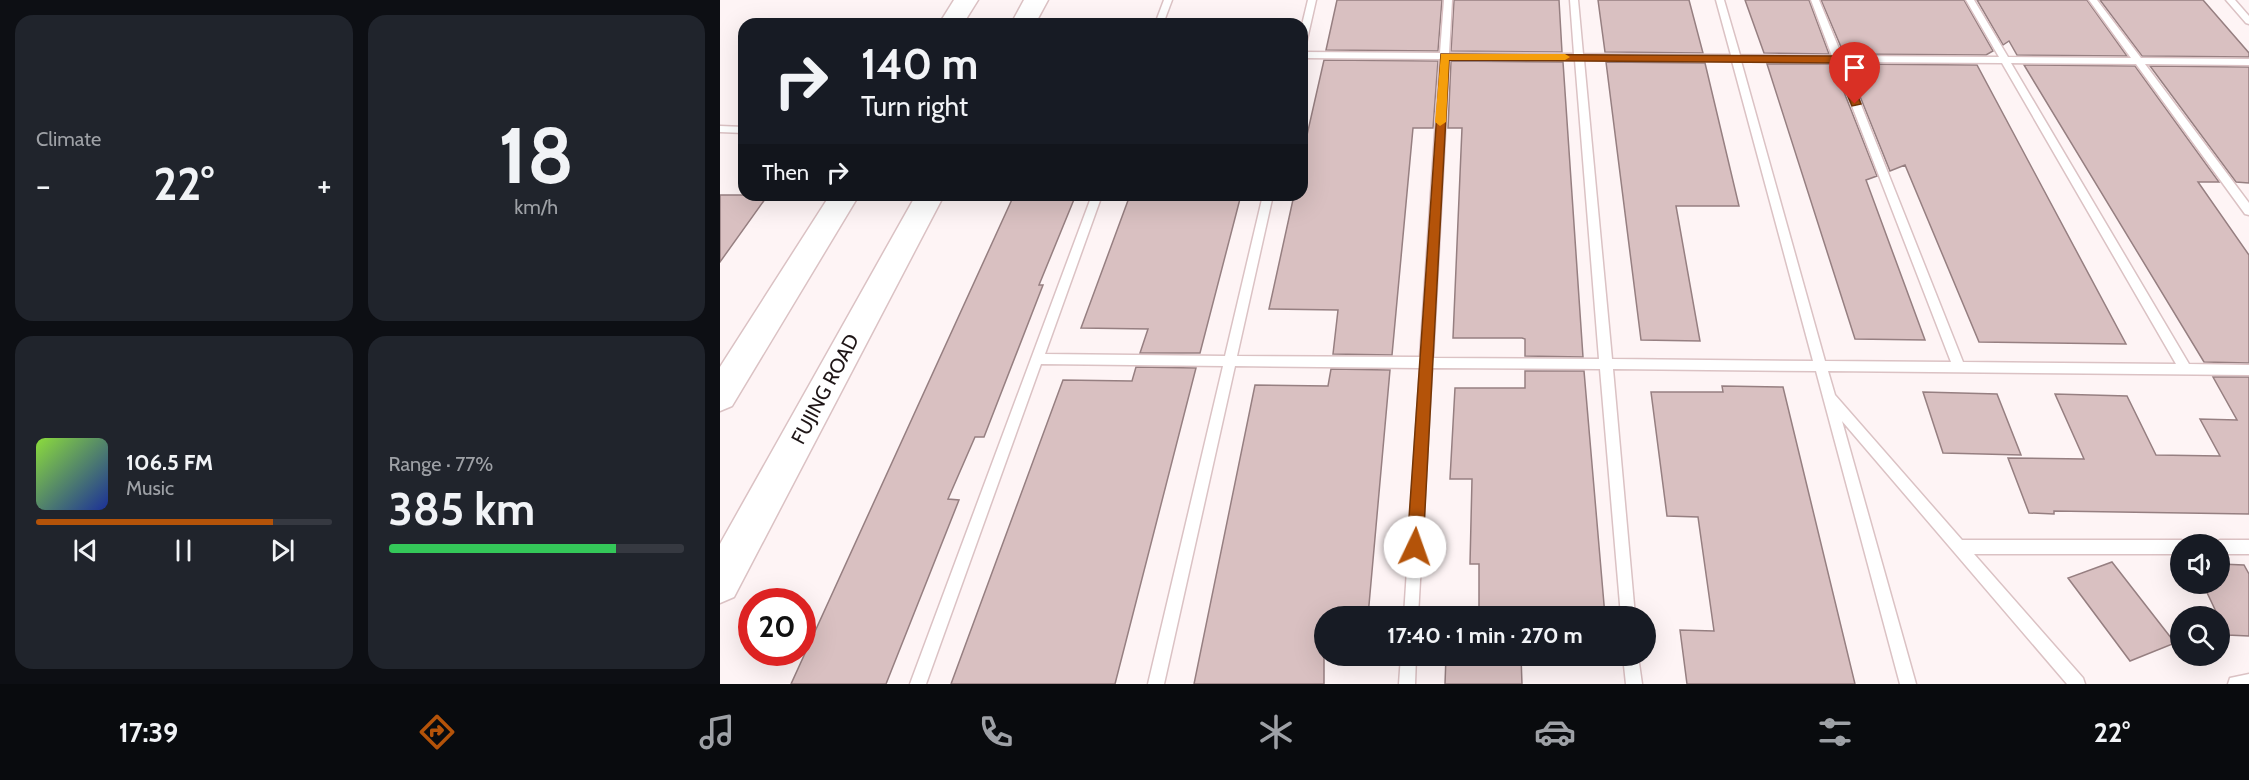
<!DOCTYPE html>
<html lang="en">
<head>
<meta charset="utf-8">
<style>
  :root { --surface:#171b24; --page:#20242c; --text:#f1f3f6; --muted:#9ea1a6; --line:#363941; --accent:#b45309 }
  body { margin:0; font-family:Cabin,sans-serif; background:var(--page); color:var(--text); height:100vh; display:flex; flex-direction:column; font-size:22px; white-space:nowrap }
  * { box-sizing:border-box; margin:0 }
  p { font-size:20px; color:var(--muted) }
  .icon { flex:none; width:33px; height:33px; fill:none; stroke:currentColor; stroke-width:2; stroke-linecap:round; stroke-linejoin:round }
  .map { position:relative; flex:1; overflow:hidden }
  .drawer { display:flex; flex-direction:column; gap:15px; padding:15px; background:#0d0f14; width:720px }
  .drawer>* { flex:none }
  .hud { position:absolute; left:18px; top:18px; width:570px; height:183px; border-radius:18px; box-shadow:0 6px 24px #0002; background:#171b24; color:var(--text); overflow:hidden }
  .buttons { position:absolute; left:1450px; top:534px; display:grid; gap:12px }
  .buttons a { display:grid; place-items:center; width:60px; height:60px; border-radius:50%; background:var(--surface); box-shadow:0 6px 24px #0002; font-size:30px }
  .speed { position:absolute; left:18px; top:588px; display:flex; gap:12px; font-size:30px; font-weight:700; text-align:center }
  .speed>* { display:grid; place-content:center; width:78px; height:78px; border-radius:50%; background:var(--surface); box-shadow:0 6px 24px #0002; line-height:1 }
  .speed .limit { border:9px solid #d22; background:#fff; color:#111 }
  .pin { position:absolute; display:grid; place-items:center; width:51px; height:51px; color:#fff; margin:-62px -26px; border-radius:50% 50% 50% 0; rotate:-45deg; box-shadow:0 0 6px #0007 }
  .pin .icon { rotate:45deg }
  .me { position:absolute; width:66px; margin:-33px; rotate:3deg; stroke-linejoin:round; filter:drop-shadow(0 0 4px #0008) }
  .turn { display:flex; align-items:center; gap:21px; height:126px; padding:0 24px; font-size:27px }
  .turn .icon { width:78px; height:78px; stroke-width:2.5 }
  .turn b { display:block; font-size:42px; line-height:51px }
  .then { display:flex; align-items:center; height:57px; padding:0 24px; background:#0003; gap:12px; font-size:22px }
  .big { font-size:45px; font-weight:800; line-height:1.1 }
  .drawer .tile { flex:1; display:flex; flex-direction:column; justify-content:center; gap:9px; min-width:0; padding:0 21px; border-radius:18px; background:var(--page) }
  .drawer .dial { align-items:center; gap:0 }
  .dial b { font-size:78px; line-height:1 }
  .song { display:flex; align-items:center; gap:18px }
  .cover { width:72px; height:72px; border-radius:9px; background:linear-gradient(135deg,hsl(90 70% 55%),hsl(230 70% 35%)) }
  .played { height:6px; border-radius:3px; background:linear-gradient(90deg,var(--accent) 80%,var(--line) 80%) }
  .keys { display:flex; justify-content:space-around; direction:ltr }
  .heat { display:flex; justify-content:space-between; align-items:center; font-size:33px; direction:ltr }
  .charge { height:9px; border-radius:4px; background:linear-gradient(90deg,#34c759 77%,var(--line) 0) }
  .drawer .tiles { flex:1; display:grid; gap:15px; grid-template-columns:repeat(2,1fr) }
  .trip { position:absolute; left:594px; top:606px; width:342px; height:60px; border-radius:30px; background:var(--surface); box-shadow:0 6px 24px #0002; font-weight:800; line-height:60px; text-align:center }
  .dock { display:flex; height:96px; justify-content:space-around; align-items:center; background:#090b0e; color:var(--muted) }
  .dock .icon { width:42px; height:42px }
  .dock .current { color:var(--accent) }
  .dock b { font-size:27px; color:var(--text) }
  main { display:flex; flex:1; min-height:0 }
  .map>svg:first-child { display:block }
  .building { fill:#d9c0c1; stroke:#967f81; stroke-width:1.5 }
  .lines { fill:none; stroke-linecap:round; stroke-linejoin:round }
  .lane-casing { stroke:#dbc2c4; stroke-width:3 }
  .secondary-casing { stroke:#dbc2c4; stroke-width:3 }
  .lane { fill:#fff; fill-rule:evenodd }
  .secondary { fill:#fff; fill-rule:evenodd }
  .route { fill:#b45309; stroke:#753606; stroke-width:1.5 }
  .slow { fill:#f59e0b }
  .labels { text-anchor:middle; stroke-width:6; stroke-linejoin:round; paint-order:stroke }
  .street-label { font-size:20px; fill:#1f1617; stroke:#fff }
</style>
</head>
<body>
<main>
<section class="drawer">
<div class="tiles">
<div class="tile"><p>Climate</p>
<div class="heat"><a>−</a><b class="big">22°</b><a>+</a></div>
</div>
<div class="tile dial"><b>18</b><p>km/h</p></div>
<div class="tile">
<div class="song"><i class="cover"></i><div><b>106.5 FM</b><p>Music</p></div></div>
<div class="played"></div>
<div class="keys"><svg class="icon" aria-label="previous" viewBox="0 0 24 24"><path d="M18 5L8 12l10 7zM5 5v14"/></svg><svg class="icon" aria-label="pause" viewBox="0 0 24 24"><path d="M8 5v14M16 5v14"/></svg><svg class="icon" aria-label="next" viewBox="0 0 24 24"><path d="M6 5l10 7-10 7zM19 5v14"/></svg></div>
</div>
<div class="tile"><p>Range · 77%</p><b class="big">385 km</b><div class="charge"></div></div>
</div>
</section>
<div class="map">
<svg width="1529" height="684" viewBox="0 0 1529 684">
  <rect width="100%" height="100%" fill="#fef4f5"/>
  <path class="building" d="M617,0H722L718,51L606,50Z
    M734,0H839L842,52L731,51Z
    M878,0H969L983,53L885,52Z
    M1025,0H1089L1109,54L1044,53Z
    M1101,0H1244L1273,51L1266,55L1124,54Z
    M1257,0H1367L1407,56L1297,55L1289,41L1283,45Z
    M1380,0H1483L1529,53V57L1422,56Z
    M604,60L718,61L713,128H693L672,355L613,354L618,310L549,309L574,195H582V157Z
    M731,61L843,62L863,357L805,356V339L802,338H733L742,128H728Z
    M886,62L985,63L1019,206H956L980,341L921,340Z
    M1047,64H1113L1157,176L1146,180L1205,340L1135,339Z
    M1127,64L1257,65L1406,344L1259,342L1185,165L1170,171Z
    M1304,65L1415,66L1499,182H1478L1529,255V363L1484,362Z
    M1430,66L1529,67V183L1516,182Z
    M0,195H48L0,262Z
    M294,195L355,197L319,285H323L264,437H255L228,499L239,500L166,684H71Z
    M410,195H521L480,353H420L428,329L361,328Z
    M416,367L476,368L395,684H231L343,380L412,381Z
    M611,369L670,370L648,616H604V684H474L535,385L608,386Z
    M805,371H864L885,616H759V564H750L752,479H730L735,388H805Z
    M1493,377H1529V514L1334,511V514L1309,513L1288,458L1364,459L1335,394L1407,396L1436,455L1500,456L1480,419L1517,420Z
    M1002,386L1063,387L1135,684H967L960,630L994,631L978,517L947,516L931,392H1003Z
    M1203,392L1277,394L1301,455L1223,453Z
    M1392,562L1455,643L1410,661L1348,578Z
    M1500,564L1524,565L1529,574V636L1507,635L1483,584H1500Z
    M726,656H801L802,684H725Z"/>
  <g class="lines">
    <defs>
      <path id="lane" d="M444,0H452L443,24H435Z
        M588,0H596L586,44L582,47V25Z
        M724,0H732L729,53L854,54L850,0H858L863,54L1011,55L996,0H1004L1020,55L1112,56L1091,0H1099L1122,56L1279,57L1246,0H1254L1288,57L1411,58L1369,0H1377L1421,58L1529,59V65L1425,64L1529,203V215L1525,214L1416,64L1291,63L1469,364L1529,365V375L1108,371L1115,395L1242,540H1461L1466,542L1467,544H1461V554H1254L1363,678L1365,684H1347L1122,421L1196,684H1180L1096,371L893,369L915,616H901L880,369L712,368L698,616H684L700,368L515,366L444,684H428L503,366L321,364L206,684H190L372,195H382L325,354L505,356L543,195H553L517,356L700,357L720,59L582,58V52L720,53ZM729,59L855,60L879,359L713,358ZM864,60L1012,61L1093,361L892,359ZM1021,61L1115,62L1231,362L1105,361ZM1124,62L1282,63L1456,364L1243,362Z
        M1506,0H1515L1529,16V24L1526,23Z
        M0,126L24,127V133L0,132Z
        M1500,540H1529V554H1500V544H1494Z
        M681,656H696L695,684H679Z
        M903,656H918L922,684H906Z
        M1529,674V684H1508L1510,678Z"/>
      <path id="secondary" d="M234,0H258L243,24H219Z
        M304,0H328L315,24H291Z
        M110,195H139L12,406L0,411V367Z
        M196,195H224L14,597L0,603V544Z"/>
    </defs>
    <use href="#lane" class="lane-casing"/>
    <use href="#secondary" class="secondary-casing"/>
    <use href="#lane" class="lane"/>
    <use href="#secondary" class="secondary"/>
  </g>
  <path class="route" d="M721,54L1118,56L1123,59L1141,104L1132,106L1114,63L729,60L703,547L701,553L695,555L690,553L687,547Z"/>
  <path class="slow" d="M721,54H845L850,57L845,60H729L726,122L720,126L715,122Z"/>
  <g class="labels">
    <g class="street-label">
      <text transform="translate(105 389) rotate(-62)" y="7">FUJING ROAD</text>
    </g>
  </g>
</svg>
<div class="buttons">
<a><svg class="icon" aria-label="sound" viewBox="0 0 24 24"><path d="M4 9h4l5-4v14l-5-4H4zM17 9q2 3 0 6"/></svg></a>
<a><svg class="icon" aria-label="search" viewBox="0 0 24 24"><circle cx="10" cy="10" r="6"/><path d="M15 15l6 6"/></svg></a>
</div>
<div class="speed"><div class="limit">20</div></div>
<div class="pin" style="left:1135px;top:104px;background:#d93025"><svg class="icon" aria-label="arrive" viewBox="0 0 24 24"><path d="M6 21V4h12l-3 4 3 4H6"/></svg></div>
<svg class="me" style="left:695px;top:547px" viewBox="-20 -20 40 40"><circle r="19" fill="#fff"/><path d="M0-13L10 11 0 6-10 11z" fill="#b45309"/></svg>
<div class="trip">17:40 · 1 min · 270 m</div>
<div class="hud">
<div class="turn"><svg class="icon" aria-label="right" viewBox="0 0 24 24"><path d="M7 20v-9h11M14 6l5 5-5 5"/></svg><div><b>140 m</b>Turn right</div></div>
<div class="then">Then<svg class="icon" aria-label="right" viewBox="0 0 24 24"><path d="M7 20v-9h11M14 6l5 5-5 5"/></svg></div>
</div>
</div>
</main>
<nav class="dock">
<b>17:39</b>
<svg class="icon current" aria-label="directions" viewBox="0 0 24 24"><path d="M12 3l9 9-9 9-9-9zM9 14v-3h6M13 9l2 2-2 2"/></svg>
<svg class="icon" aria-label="music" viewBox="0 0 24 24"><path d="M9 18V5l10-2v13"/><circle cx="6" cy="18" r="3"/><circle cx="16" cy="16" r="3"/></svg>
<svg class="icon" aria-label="phone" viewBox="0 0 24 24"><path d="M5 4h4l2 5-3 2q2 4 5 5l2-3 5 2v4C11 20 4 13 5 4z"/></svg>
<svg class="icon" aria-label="climate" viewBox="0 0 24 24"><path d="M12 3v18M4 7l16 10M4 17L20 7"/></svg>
<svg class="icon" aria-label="car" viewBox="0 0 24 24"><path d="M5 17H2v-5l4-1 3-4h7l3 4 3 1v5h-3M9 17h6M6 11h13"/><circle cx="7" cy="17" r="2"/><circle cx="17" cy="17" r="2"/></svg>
<svg class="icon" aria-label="filters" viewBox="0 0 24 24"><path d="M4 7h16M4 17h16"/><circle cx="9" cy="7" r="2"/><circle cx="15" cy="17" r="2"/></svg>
<b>22°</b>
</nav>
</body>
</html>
